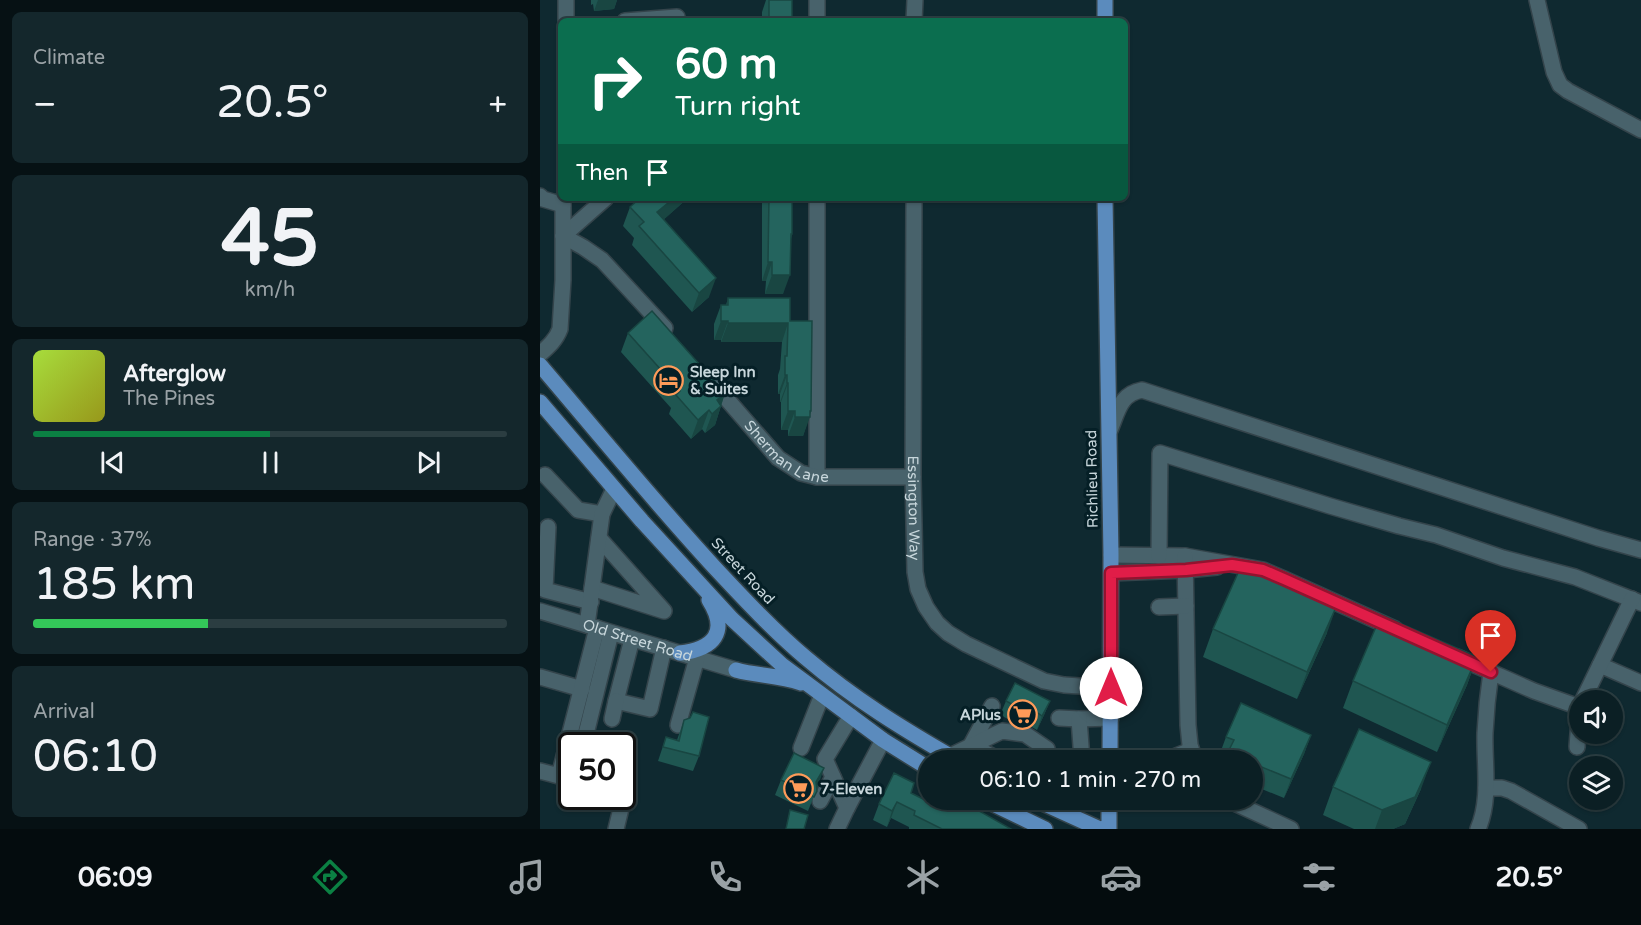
<!DOCTYPE html>
<html lang="en">
<head>
<meta charset="utf-8">
<style>
  :root { --surface:#0b1f24; --page:#14272c; --text:#f1f3f6; --muted:#9aa2a6; --line:#2b3d41; --accent:#0b8043 }
  body { margin:0; font-family:"Varela Round",sans-serif; background:var(--page); color:var(--text); height:100vh; display:flex; flex-direction:column; font-size:22px; white-space:nowrap }
  * { box-sizing:border-box; margin:0 }
  p { font-size:20px; color:var(--muted) }
  .icon { flex:none; width:33px; height:33px; fill:none; stroke:currentColor; stroke-width:2; stroke-linecap:round; stroke-linejoin:round }
  .map { position:relative; flex:1; overflow:hidden }
  .sheet { display:flex; flex-direction:column; gap:12px; padding:12px; background:#061114; width:540px }
  .sheet>* { flex:none }
  .banner { position:absolute; left:18px; top:18px; width:570px; height:183px; border-radius:9px; box-shadow:0 2px 4px #0004,0 0 0 2px var(--line); background:#0b6e4f; color:#fff; overflow:hidden }
  .controls { position:absolute; left:1029px; top:690px; display:grid; gap:12px }
  .controls a { display:grid; place-items:center; width:54px; height:54px; border-radius:50%; background:var(--surface); box-shadow:0 2px 4px #0004,0 0 0 2px var(--line); font-size:30px }
  .speed { position:absolute; left:18px; top:732px; display:flex; gap:12px; font-size:30px; font-weight:700; text-align:center }
  .speed>* { display:grid; place-content:center; width:78px; height:78px; border-radius:50%; background:var(--surface); box-shadow:0 2px 4px #0004,0 0 0 2px var(--line); line-height:1 }
  .speed .limit { border:3px solid #111; border-radius:9px; background:#fff; color:#111 }
  .pin { position:absolute; display:grid; place-items:center; width:51px; height:51px; color:#fff; margin:-62px -26px; border-radius:50% 50% 50% 0; rotate:-45deg; box-shadow:0 0 6px #0007 }
  .pin .icon { rotate:45deg }
  .me { position:absolute; width:66px; margin:-33px; rotate:0deg; stroke-linejoin:round; filter:drop-shadow(0 0 4px #0008) }
  .turn { display:flex; align-items:center; gap:21px; height:126px; padding:0 18px; font-size:27px }
  .turn .icon { width:78px; height:78px; stroke-width:2.5 }
  .turn b { display:block; font-size:42px; line-height:51px }
  .then { display:flex; align-items:center; height:57px; padding:0 18px; background:#0003; gap:12px; font-size:22px }
  .big { font-size:45px; font-weight:600; line-height:1.1 }
  .sheet .card { flex:1; display:flex; flex-direction:column; justify-content:center; gap:9px; min-width:0; padding:0 21px; border-radius:9px; background:var(--page) }
  .sheet .dial { align-items:center; gap:0 }
  .dial b { font-size:78px; line-height:1 }
  .song { display:flex; align-items:center; gap:18px }
  .cover { width:72px; height:72px; border-radius:9px; background:linear-gradient(135deg,hsl(80 70% 55%),hsl(60 70% 35%)) }
  .played { height:6px; border-radius:3px; background:linear-gradient(90deg,var(--accent) 50%,var(--line) 50%) }
  .keys { display:flex; justify-content:space-around; direction:ltr }
  .heat { display:flex; justify-content:space-between; align-items:center; font-size:33px; direction:ltr }
  .charge { height:9px; border-radius:4px; background:linear-gradient(90deg,#34c759 37%,var(--line) 0) }
  .trip { position:absolute; left:378px; top:750px; width:345px; height:60px; border-radius:30px; background:var(--surface); box-shadow:0 2px 4px #0004,0 0 0 2px var(--line); font-weight:600; line-height:60px; text-align:center }
  .dock { display:flex; height:96px; justify-content:space-around; align-items:center; background:#040c0e; color:var(--muted) }
  .dock .icon { width:42px; height:42px }
  .dock .active { color:var(--accent) }
  .dock b { font-size:27px; color:var(--text) }
  main { display:flex; flex:1; min-height:0 }
  .map>svg:first-child { display:block }
  .lines { fill:none; stroke-linecap:round; stroke-linejoin:round }
  .minor-casing { stroke:#34444b; stroke-width:18 }
  .major-casing { stroke:#34444b; stroke-width:18 }
  .minor { stroke:#48626b; stroke-width:15 }
  .major { stroke:#5b8bbd; stroke-width:15 }
  .wall { fill:#1f5651 }
  .shaded-wall { fill:#194642 }
  .building { fill:#24645e; stroke:#194642; stroke-width:1.5 }
  .route-casing { stroke:#92132f; stroke-width:15 }
  .route { stroke:#e11d48; stroke-width:10 }
  .labels { text-anchor:middle; stroke-width:6; stroke-linejoin:round; paint-order:stroke }
  .poi-label { font-size:15px; font-weight:bold; fill:#c7d6db; stroke:#051f26; text-anchor:start }
  .street-label { font-size:15px; fill:#c7d6db; stroke:#051f26 }
</style>
</head>
<body>
<main>
<section class="sheet">
<div class="card"><p>Climate</p>
<div class="heat"><a>−</a><b class="big">20.5°</b><a>+</a></div>
</div>
<div class="card dial"><b>45</b><p>km/h</p></div>
<div class="card">
<div class="song"><i class="cover"></i><div><b>Afterglow</b><p>The Pines</p></div></div>
<div class="played"></div>
<div class="keys"><svg class="icon" aria-label="previous" viewBox="0 0 24 24"><path d="M18 5L8 12l10 7zM5 5v14"/></svg><svg class="icon" aria-label="pause" viewBox="0 0 24 24"><path d="M8 5v14M16 5v14"/></svg><svg class="icon" aria-label="next" viewBox="0 0 24 24"><path d="M6 5l10 7-10 7zM19 5v14"/></svg></div>
</div>
<div class="card"><p>Range · 37%</p><b class="big">185 km</b><div class="charge"></div></div>
<div class="card"><p>Arrival</p><b class="big">06:10</b></div>
</section>
<div class="map">
<svg width="1101" height="829" viewBox="0 0 1101 829">
  <rect width="100%" height="100%" fill="#0f2930"/>
  <g class="lines">
    <defs>
      <g id="minor">
        <path d="M277,0V21"/>
        <path d="M997,0L1014,72L1020,85L1028,91L1101,130"/>
        <path d="M26,21V0"/>
        <path d="M85,21L137,17"/>
        <path d="M374,21L375,0"/>
        <path d="M0,196L3,199L23,205"/>
        <path d="M277,198V477"/>
        <path id="s1" d="M374,198L373,477L375,572L378,589L386,607L397,623L408,633L426,644L504,681L524,685L571,688"/>
        <path d="M23,236L43,247L62,260L125,328"/>
        <path d="M23,236L66,198"/>
        <path d="M0,354C8,347 16,340 20,329L23,280V198"/>
        <path id="s2" d="M172,382L238,458L261,473L277,477H373"/>
        <path d="M570,430C578,411 580,394 602,390L1058,538L1101,550"/>
        <path d="M5,475L38,510L62,514"/>
        <path d="M8,527L5,590L51,602"/>
        <path d="M571,555L645,556L723,570L744,579L855,629"/>
        <path d="M619,556L620,453L790,506L859,526L896,535L963,558L1035,577L1101,603"/>
        <path d="M645,556L648,725L650,745L655,760"/>
        <path d="M571,573L646,570L677,567"/>
        <path d="M52,588L124,611L59,538"/>
        <path d="M619,607L646,606"/>
        <path id="s3" d="M0,611L196,670"/>
        <path d="M47,625L62,514L74,489"/>
        <path d="M92,639L76,701L110,709L124,648"/>
        <path d="M917,657L994,691L1039,707"/>
        <path d="M1060,665L1101,683"/>
        <path d="M0,677L42,689"/>
        <path d="M1043,700L1092,599"/>
        <path d="M452,706L431,745L459,760"/>
        <path d="M519,718L539,719L571,718"/>
        <path d="M72,719L76,701"/>
        <path d="M539,719L542,760"/>
        <path d="M138,725L157,658"/>
        <path d="M43,746L71,633"/>
        <path d="M1037,747L1040,707"/>
        <path d="M261,748L282,695"/>
        <path d="M410,756L462,731L485,734L507,749V760"/>
        <path d="M547,760L570,759"/>
        <path d="M626,760L651,750"/>
        <path d="M0,771L19,776L57,628"/>
        <path d="M946,788H962L971,791L1039,829"/>
        <path d="M688,800L751,829"/>
        <path d="M280,801L293,777"/>
        <path d="M307,808L285,759L311,716"/>
        <path d="M76,829L84,796H82"/>
        <path d="M297,829L307,808L343,740"/>
        <path d="M938,829C951,799 944,764 945,733C946,712 948,692 951,672"/>
      </g>
      <path id="major" d="M565,21V0
        M565,198L571,555L570,760
        M0,365C58,433 115,503 176,569C205,600 234,631 266,658C314,699 363,729 417,760
        M0,402L102,521L192,619L242,665L343,740L388,768
        M140,653C174,649 189,632 169,600
        M196,670C217,676 240,675 261,683
        M445,800L505,829
        M496,800L560,829
        M569,800V829"/>
    </defs>
    <use href="#minor" class="minor-casing"/>
    <use href="#major" class="major-casing"/>
    <use href="#minor" class="minor"/>
    <use href="#major" class="major"/>
  </g>
  <path class="wall" d="M51,0H77L74,9L54,11L53,4L51,5Z
    M226,0H252V21H222V12Z
    M100,198H148L124,219L169,297L152,312L92,245L94,238L83,226L90,207Z
    M222,198H252V234L251,239L243,294H225L226,281H222Z
    M188,298L250,321L271,411L263,436H248V430H241V402H240V394H238V375L240,369L242,342H181V340H174V324L181,305H186Z
    M88,333L185,393L175,425L165,433L162,429L151,439L129,414L131,408L81,352Z
    M673,629L787,633L757,699L663,657Z
    M937,657L927,685L897,752L803,708L813,681Z
    M466,701H510L504,715L497,730L490,726L476,723L460,715Z
    M144,720L159,756L153,771L118,761L126,737L137,740Z
    M771,735L764,754L744,798L712,785V760H685L686,759L679,756L686,737Z
    M241,780L279,783L268,811L235,795Z
    M793,787L881,789L865,824L853,829H814L783,815Z
    M371,793L393,804L401,803L471,829H369V827L351,818L347,827L333,820L339,804Z"/>
  <path class="shaded-wall" d="M58,0H77L74,9L54,11Z
    M134,198H148L111,231L117,212Z
    M228,262H232L226,281H222Z
    M232,275H250L243,294H225Z
    M176,278L169,297L152,312L159,293Z
    M181,321H188L181,340H174Z
    M188,323H248L242,342H181Z
    M245,375H247L240,394H238Z
    M247,383H248L241,402H240Z
    M185,393L175,425L165,433L177,400Z
    M169,410L162,429L151,439L158,420Z
    M248,411H255L248,430H241Z
    M270,411H271L269,417H270L263,436H248L255,417Z
    M797,605L787,633L757,699L767,672Z
    M937,657L927,685L897,752L907,725Z
    M510,701L504,715L497,730L502,716Z
    M771,735L764,754L744,798L751,779Z
    M891,762L881,789L865,824L853,829H835L842,810Z
    M284,768L279,783L271,797L276,782Z
    M357,802L351,818L347,827L352,811Z"/>
  <path class="building" d="M229,0H252V21H229Z
    M100,198H134L117,212L176,278L159,293L99,226L104,222L90,207Z
    M229,198H252V234H251L250,275H232V262H228Z
    M188,298H250V321H272L271,411H270V417H255V411H248V383H247V375H245V356H247L248,323H188V321H181V305H188Z
    M112,311L185,393L177,400L181,406L172,414L169,410L158,420L136,395L140,391L88,333Z
    M702,564L797,605L767,672L673,629Z
    M841,615L937,657L907,725L813,681Z
    M475,683L510,701L502,716L495,711L481,709L466,701Z
    M701,703L771,735L751,779L712,763V760H708L688,752L694,740L686,737Z
    M153,712L169,717L159,756L123,747L126,737L139,741L144,720L150,718Z
    M819,729L891,762L875,797L842,810L793,787Z
    M254,753L284,768L276,782L277,791L274,797L241,780Z
    M354,773L374,783L371,793L393,804L395,800L401,803L403,800H420L471,829H402L374,815L375,811L357,802L352,811L339,804Z
    M250,810L268,815L264,829H246Z"/>
  <g class="lines">
    <defs>
      <path id="route" d="M571,688V573L646,570L692,565L723,570L744,579L951,672"/>
    </defs>
    <use href="#route" class="route-casing"/>
    <use href="#route" class="route"/>
  </g>
  <defs>
    <symbol id="hotel-ring" viewBox="-11 -11 22 22"><circle r="9.5" fill="#051f26" stroke="#fe9b59" stroke-width="1.5"/><path d="M-6-4.5h1.5V1H6V5H4.5V3h-9V5H-6ZM-4 0a1.8 1.8 0 1 1 3.6 0ZM.5 0V-2.5h3Q6-2.5 6 0Z" fill="#fe9b59"/></symbol>
    <symbol id="supermarket-ring" viewBox="-11 -11 22 22"><circle r="9.5" fill="#051f26" stroke="#fe9b59" stroke-width="1.5"/><path d="M-6-5.5h2.5l.6 2H6L4.5 2H-2.5L-4.4-4H-6ZM-1.5 3.2a1.3 1.3 0 1 0 .1 0ZM3 3.2a1.3 1.3 0 1 0 .1 0Z" fill="#fe9b59"/></symbol>
  </defs>
  <g fill-rule="evenodd">
    <use href="#hotel-ring" x="112" y="364" width="33" height="33"/>
    <use href="#supermarket-ring" x="466" y="698" width="33" height="33"/>
    <use href="#supermarket-ring" x="242" y="772" width="33" height="33"/>
  </g>
  <g class="labels">
    <g class="poi-label">
      <text x="150" y="377">Sleep Inn<tspan x="150" dy="17">&amp; Suites</tspan></text>
      <text x="461" y="720" text-anchor="end">APlus</text>
      <text x="280" y="794">7-Eleven</text>
    </g>
    <g class="street-label">
      <text dy="5" stroke="none"><textPath href="#s2" startOffset="105">Sherman Lane</textPath></text>
      <text transform="translate(552 479) rotate(-91)" y="5">Richlieu Road</text>
      <text dy="5" stroke="none"><textPath href="#s1" startOffset="310">Essington Way</textPath></text>
      <text transform="translate(203 571) rotate(47)" y="5">Street Road</text>
      <text dy="5" stroke="none"><textPath href="#s3" startOffset="102">Old Street Road</textPath></text>
    </g>
  </g>
</svg>
<div class="controls">
<a><svg class="icon" aria-label="sound" viewBox="0 0 24 24"><path d="M4 9h4l5-4v14l-5-4H4zM17 9q2 3 0 6"/></svg></a>
<a><svg class="icon" aria-label="layers" viewBox="0 0 24 24"><path d="M12 4l9 5-9 5-9-5zM3 14l9 5 9-5"/></svg></a>
</div>
<div class="speed"><div class="limit">50</div></div>
<div class="pin" style="left:951px;top:672px;background:#d93025"><svg class="icon" aria-label="arrive" viewBox="0 0 24 24"><path d="M6 21V4h12l-3 4 3 4H6"/></svg></div>
<svg class="me" style="left:571px;top:688px" viewBox="-20 -20 40 40"><circle r="19" fill="#fff"/><path d="M0-13L10 11 0 6-10 11z" fill="#e11d48"/></svg>
<div class="trip">06:10 · 1 min · 270 m</div>
<div class="banner">
<div class="turn"><svg class="icon" aria-label="right" viewBox="0 0 24 24"><path d="M7 20v-9h11M14 6l5 5-5 5"/></svg><div><b>60 m</b>Turn right</div></div>
<div class="then">Then<svg class="icon" aria-label="arrive" viewBox="0 0 24 24"><path d="M6 21V4h12l-3 4 3 4H6"/></svg></div>
</div>
</div>
</main>
<nav class="dock">
<b>06:09</b>
<svg class="icon active" aria-label="directions" viewBox="0 0 24 24"><path d="M12 3l9 9-9 9-9-9zM9 14v-3h6M13 9l2 2-2 2"/></svg>
<svg class="icon" aria-label="music" viewBox="0 0 24 24"><path d="M9 18V5l10-2v13"/><circle cx="6" cy="18" r="3"/><circle cx="16" cy="16" r="3"/></svg>
<svg class="icon" aria-label="phone" viewBox="0 0 24 24"><path d="M5 4h4l2 5-3 2q2 4 5 5l2-3 5 2v4C11 20 4 13 5 4z"/></svg>
<svg class="icon" aria-label="climate" viewBox="0 0 24 24"><path d="M12 3v18M4 7l16 10M4 17L20 7"/></svg>
<svg class="icon" aria-label="car" viewBox="0 0 24 24"><path d="M5 17H2v-5l4-1 3-4h7l3 4 3 1v5h-3M9 17h6M6 11h13"/><circle cx="7" cy="17" r="2"/><circle cx="17" cy="17" r="2"/></svg>
<svg class="icon" aria-label="filters" viewBox="0 0 24 24"><path d="M4 7h16M4 17h16"/><circle cx="9" cy="7" r="2"/><circle cx="15" cy="17" r="2"/></svg>
<b>20.5°</b>
</nav>
</body>
</html>
